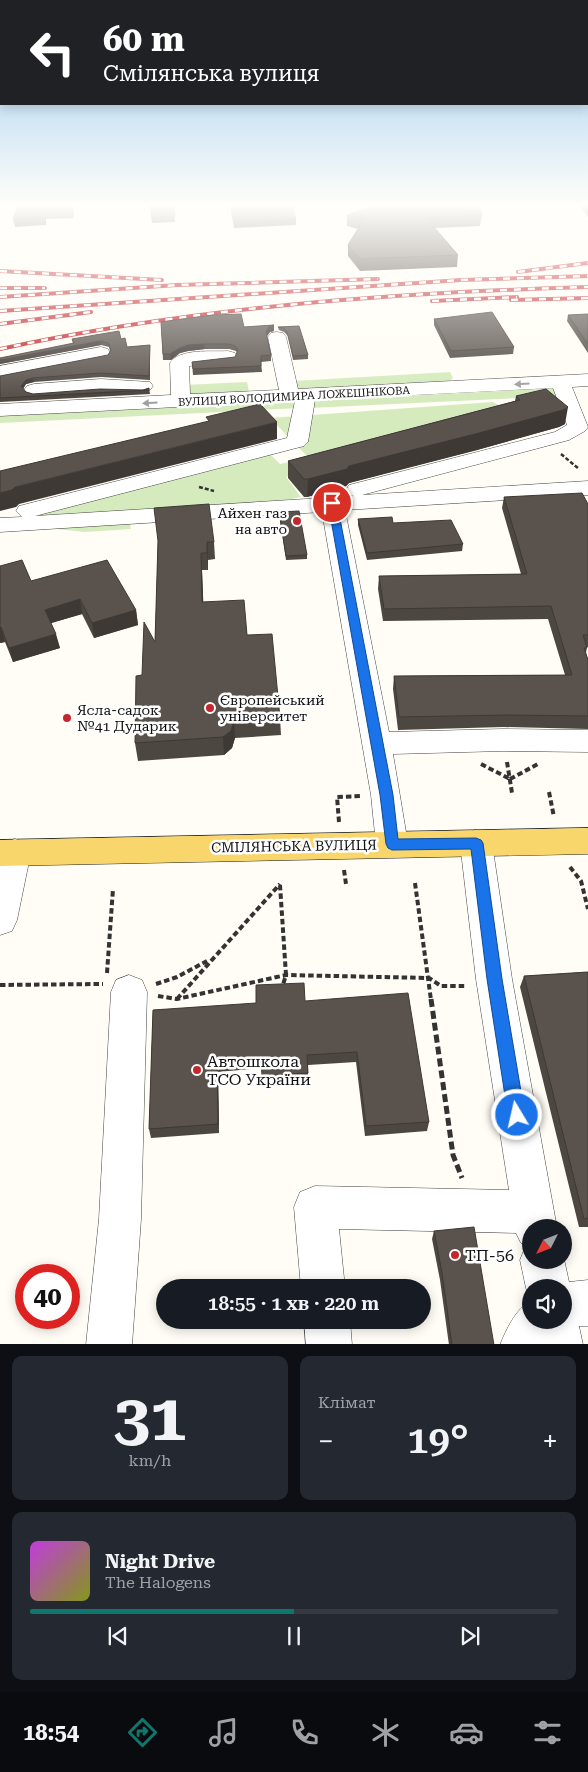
<!DOCTYPE html>
<html lang="uk">
<head>
<meta charset="utf-8">
<style>
  :root { --surface:#171b24; --page:#242831; --text:#f1f3f6; --muted:#9ea1a6; --line:#363941; --accent:#0f766e }
  body { margin:0; font-family:"Roboto Serif",serif; background:var(--page); color:var(--text); height:100vh; display:flex; flex-direction:column; font-size:19px; white-space:nowrap }
  * { box-sizing:border-box; margin:0 }
  p { font-size:16px; color:var(--muted) }
  .icon { flex:none; width:28px; height:28px; fill:none; stroke:currentColor; stroke-width:2; stroke-linecap:round; stroke-linejoin:round }
  .map { position:relative; height:1344px; overflow:hidden }
  .side { display:flex; flex-direction:column; gap:12px; padding:12px; background:#0d0f14; flex:1 }
  .side>* { flex:none }
  .hud { position:absolute; left:0px; top:0px; width:589px; height:105px; box-shadow:0 2px 12px #0003; background:#202124; color:#fff; overflow:hidden }
  .needle { width:32px; rotate:228deg }
  .tools { position:absolute; left:522px; top:1219px; display:grid; gap:10px }
  .tools a { display:grid; place-items:center; width:50px; height:50px; border-radius:50%; background:var(--surface); box-shadow:0 2px 12px #0003; font-size:25px }
  .speed { position:absolute; left:15px; top:1264px; display:flex; gap:10px; font-size:25px; font-weight:700; text-align:center }
  .speed>* { display:grid; place-content:center; width:65px; height:65px; border-radius:50%; background:var(--surface); box-shadow:0 2px 12px #0003; line-height:1 }
  .speed .limit { border:8px solid #d22; background:#fff; color:#111 }
  .pin { position:absolute; display:grid; place-items:center; width:42px; height:42px; color:#fff; margin:-21px; border:2px solid #fff; border-radius:50%; box-shadow:0 1px 5px #0007 }
  .me { position:absolute; width:55px; margin:-28px; rotate:351deg; stroke-linejoin:round; filter:drop-shadow(0 0 4px #0008) }
  .turn { display:flex; align-items:center; gap:18px; height:105px; padding:0 20px; font-size:22px }
  .turn .icon { width:65px; height:65px; stroke-width:2.5 }
  .turn b { display:block; font-size:35px; line-height:42px }
  .big { font-size:38px; font-weight:600; line-height:1.1 }
  .side .widget { flex:1; display:flex; flex-direction:column; justify-content:center; gap:8px; min-width:0; padding:0 18px; border-radius:10px; background:var(--page) }
  .side .dial { align-items:center; gap:0 }
  .dial b { font-size:65px; line-height:1 }
  .song { display:flex; align-items:center; gap:15px }
  .cover { width:60px; height:60px; border-radius:8px; background:linear-gradient(135deg,hsl(290 70% 55%),hsl(70 70% 35%)) }
  .played { height:5px; border-radius:2px; background:linear-gradient(90deg,var(--accent) 50%,var(--line) 50%) }
  .keys { display:flex; justify-content:space-around; direction:ltr }
  .heat { display:flex; justify-content:space-between; align-items:center; font-size:28px; direction:ltr }
  .side .tiles { flex:1; display:grid; gap:12px; grid-template-columns:1fr 1fr }
  .widget:last-child { grid-column:span 2 }
  .trip { position:absolute; left:156px; top:1279px; width:275px; height:50px; border-radius:25px; background:var(--surface); box-shadow:0 2px 12px #0003; font-weight:600; line-height:50px; text-align:center }
  .dock { display:flex; height:80px; justify-content:space-around; align-items:center; background:#090b0e; color:var(--muted) }
  .dock .icon { width:35px; height:35px }
  .dock .on { color:var(--accent) }
  .dock b { font-size:22px; color:var(--text) }
  .map>svg:first-child { display:block }
  .green { fill:#d5ebbd }
  .lines { fill:none; stroke-linecap:round; stroke-linejoin:round }
  .minor-casing { stroke:#444; stroke-width:1 }
  .major-casing { stroke:#222; stroke-width:1 }
  .path-far2 { stroke:#333; stroke-width:2.5; stroke-dasharray:4 2; stroke-linecap:butt }
  .path-far1 { stroke:#333; stroke-width:4; stroke-dasharray:5.5 3; stroke-linecap:butt }
  .path { stroke:#333; stroke-width:5; stroke-dasharray:8 4; stroke-linecap:butt }
  .minor { fill:#fff; fill-rule:evenodd }
  .major { fill:#f9d66b; fill-rule:evenodd }
  .rail-casing { stroke:#c4262e; stroke-width:4 }
  .rail { stroke:#fff; stroke-width:2.5; stroke-dasharray:7; stroke-linecap:butt }
  .wall { fill:#4d4742 }
  .shaded-wall { fill:#3f3936 }
  .building { fill:#5a524d; stroke:#3f3936 }
  .oneway { fill:#a0a0a0 }
  .route { fill:#1a73e8; stroke:#114b97 }
  .poi-dot { fill:#c4262e; stroke:#fff; stroke-width:2 }
  .labels { text-anchor:middle; stroke-width:5; stroke-linejoin:round; paint-order:stroke }
  .far-street-label { font-size:11px; fill:#111; stroke:#fff }
  .poi-label { font-size:14px; fill:#111; stroke:#fff; text-anchor:start }
  .street-label { font-size:14px; fill:#111; stroke:#fff }
  .near-poi-label { font-size:16px; fill:#111; stroke:#fff; text-anchor:start }
</style>
</head>
<body>
<div class="map">
<svg width="588" height="1345" viewBox="0 0 588 1345">
  <rect width="100%" height="100%" fill="#fffdf5"/>
  <path class="green" d="M450,372L453,378L448,382L302,389L297,387L294,381Z
    M247,382L249,392L191,395L184,385Z
    M557,388L561,396L309,408L317,401L325,400Z
    M290,402L296,404L299,408L0,423V416Z
    M493,402L511,412L286,477L301,497L267,504L128,515L131,529L85,532L0,523L270,454L280,464L309,458L270,418Z"/>
  <g class="lines">
    <defs>
      <path id="minor" d="M277,332L283,333L286,337L298,389L588,374V386L572,387L588,427L585,431L569,440L362,495L588,481V495L345,510L389,732L503,729L588,730V752L503,751L393,754L408,844L403,853L392,857L381,853L376,844L371,795L322,512L0,532V518L22,517L16,511L19,506L287,438L295,401L0,416V404L171,395L170,363C180,348 211,352 228,351L235,353L237,357L235,361L189,366L190,394L279,390L268,337L271,333ZM553,388L567,425L555,432L349,485L346,490L349,495L354,496L35,516L304,446L308,442L315,400Z
        M101,347L108,349L110,353L108,357L0,378V366Z
        M101,379L150,382L153,386L150,390L143,392L101,391L34,396L27,394L24,390L27,386L34,384Z
        M476,830L487,834L492,843L512,979L557,1228H531V1260L564,1259L569,1282L588,1280V1326H579L583,1345H500C506,1330 516,1308 531,1301L526,1288L520,1260L526,1245L521,1243L516,1233L339,1229L345,1288H301L294,1207L300,1192L315,1186L509,1190L476,979L460,843L465,834ZM531,1288H564V1320H531Z
        M15,839L27,843L31,852L17,920L12,931L0,935V849L3,843Z
        M129,975L142,980L147,992L141,1219L132,1345H86L99,1219L111,992L116,980Z
        M304,1320H350L352,1345H306Z"/>
      <path id="major" d="M588,828V854L0,866V840Z"/>
    </defs>
    <use href="#minor" class="minor-casing"/>
    <use href="#major" class="major-casing"/>
    <path class="path-far2" d="M561,454L579,469
      M199,487L214,491"/>
    <path class="path-far1" d="M507,762L512,793
      M481,764L510,779
      M510,779L538,764
      M549,792L554,817
      M339,822L337,797L361,796
      M570,867L581,881L588,909
      M344,870L346,884
      M415,883L431,1000
      M280,885L286,975L282,988
      M107,973L113,889
      M156,984L177,977L207,961
      M0,985L103,984
      M158,996L177,999L286,975L429,978L441,986H466
      M177,999L280,884"/>
    <path class="path" d="M431,999L453,1155L462,1178"/>
    <use href="#minor" class="minor"/>
    <use href="#major" class="major"/>
    <defs>
      <path id="rail" d="M0,271L162,280
        M518,272L588,263
        M0,288H45
        M0,297L177,285L378,279
        M511,300L588,298
        M432,301L517,297
        M0,311L461,280L588,276
        M0,324L91,312
        M0,349C196,307 388,293 588,287"/>
    </defs>
    <use href="#rail" class="rail-casing"/>
    <use href="#rail" class="rail"/>
  </g>
  <path class="wall" d="M18,206H74L73,218L46,219V225L15,227L13,219Z
    M150,206H174L175,222L152,223Z
    M230,206H292L296,219V225L234,228Z
    M582,206H588V217L581,208Z
    M347,215H482L480,226L435,228L458,255L457,267L360,271L348,256V245L358,229L347,226Z
    M588,314V353L567,321L568,315Z
    M434,319L514,347L513,354L450,358L434,325Z
    M161,322L244,327L274,325V331L270,332L267,336L271,355V361L261,362L262,372L193,375L192,362L235,357L237,353L236,351L229,349H205L188,351L180,353L171,360H163Z
    M299,326L308,355V359L293,360L288,336L284,332L279,330L278,327Z
    M72,339H121L127,347L150,345V380L101,377L34,382L26,384L23,389L26,392L33,394L143,390L149,388L150,394L0,402V376L108,355L110,351L109,347L101,345L0,364V358L73,344Z
    M516,396L565,424L559,427L477,450L349,483L346,486L307,497H304L288,478V461L515,401Z
    M504,497L588,504V647H587L586,653L588,660V729L503,727L398,730L393,689L394,676L565,675L548,619L383,621L378,589L379,576L521,574L502,508Z
    M279,512L307,555V559L286,560Z
    M358,519L393,523L463,544L462,551L367,560L358,525Z
    M158,541L214,542L215,559L208,560V570H202L203,602L247,635L280,718L281,735L235,738L232,748L224,755L138,761L135,743L142,675L155,642Z
    M0,566L31,581L136,610L138,625L94,638L82,614L51,623L60,648L13,662L5,642L0,643Z
    M588,972V1227H579L520,987L524,976Z
    M305,1001L429,1122L427,1131L365,1136L356,1062L308,1065V1083L263,1086L262,1068L218,1072L219,1133L151,1138L149,1129L153,1010Z
    M434,1231L494,1345H449L440,1280L432,1239Z"/>
  <path class="shaded-wall" d="M72,206H74L73,218L71,210Z
    M45,211L46,219V225L44,217Z
    M274,325V331L270,332L266,337V332L269,326Z
    M100,341L101,345L0,364V360Z
    M204,344L205,349L188,351L180,353L171,360L170,354L180,348L188,345Z
    M33,378L34,382L26,384L22,390L21,386L26,380Z
    M568,407L565,424L559,427L477,450L349,483L346,486L307,497L308,479L349,466Z
    M277,422V439L19,504L16,507L0,511V493L15,487Z
    M207,542L208,560V570L207,553Z
    M201,553L202,570L204,619L202,602Z
    M80,599L82,614L48,624L45,610Z
    M136,610L138,625L94,638L92,623Z
    M1,627L5,642L0,643V628Z
    M56,634L60,648L13,662L9,648Z
    M234,721L235,738L232,748L224,755L223,737Z
    M217,1062L218,1072L219,1133L218,1124Z"/>
  <path class="building" d="M18,206H72L71,210L45,211L44,217L13,219Z
    M150,206H174L175,216L152,217Z
    M231,206H292L296,219L234,221Z
    M372,206H479L482,215L426,218L458,255L360,259L348,245L364,219L347,215Z
    M492,312L514,347L451,351L434,319Z
    M241,314L244,327L274,325L269,326L266,332L271,355L261,356V366L193,369L192,362L235,357L238,350L235,346L228,344H204L188,345L180,348L170,354H163L161,322L213,315Z
    M588,314V344L568,315Z
    M299,326L308,355L293,356L287,332L284,328L278,327Z
    M119,331L121,339L125,338L127,347L150,345L149,376L100,373L33,378L26,380L21,386L26,392L33,394L100,389L143,390L149,388V390L0,398V376L108,355L111,350L108,343L100,341L0,360V358L74,343L72,339Z
    M546,389L568,407L563,410L479,433L349,466L347,469L308,479H304L288,461L520,400L516,396Z
    M260,404L277,422L15,487L12,490L0,493V471L209,421L206,417Z
    M582,493L588,504V635H583L587,648H584L588,660V716L506,715L399,717L394,676L572,675L551,606L384,609L379,576L527,574L504,497Z
    M209,504L214,542H207V553H201L202,602L244,600L247,635L272,634L280,718L234,721L231,731L223,737L135,743L136,676L142,675L144,622L155,642L158,541L154,508Z
    M299,511L307,555L286,556L279,512Z
    M392,517L393,523L451,520L463,544L367,553L358,519Z
    M22,560L31,581L107,560L136,610L92,623L80,599L45,610L56,634L9,648L1,627L0,628V566Z
    M588,972V1218L584,1219L524,976Z
    M304,983L305,1001L408,993L429,1122L366,1126L357,1052L307,1055L308,1073L262,1076L261,1058L217,1062L218,1124L149,1129L153,1010L256,1003V985Z
    M474,1227L494,1345H452L442,1273L434,1231Z"/>
  <defs><path id="oneway-solid" d="M-6-.8H1V-3.2L6.5 0L1 3.2V.8H-6Z" transform="scale(1.25)"/></defs>
  <g class="oneway">
    <use href="#oneway-solid" transform="translate(522 384) rotate(177)"/>
    <use href="#oneway-solid" transform="translate(150 403) rotate(177)"/>
  </g>
  <linearGradient id="sky" x2="0" y2="1"><stop stop-color="#95c6ee"/><stop offset="0.52" stop-color="#fffefa"/><stop offset="1" stop-color="#fffefa" stop-opacity="0"/></linearGradient>
  <rect width="588" height="394" fill="url(#sky)"/>
  <path class="route" d="M332,500L337,503L393,795L398,839L476,838L481,840L483,843L502,979L525,1115L522,1121L517,1123L511,1121L508,1115L487,979L471,849L392,850L388,848L386,844L380,795L328,503Z"/>
  <g class="poi-dot">
    <circle cx="297" cy="521" r="5"/>
    <circle cx="210" cy="708" r="5"/>
    <circle cx="67" cy="718" r="5"/>
    <circle cx="197" cy="1070" r="5"/>
    <circle cx="455" cy="1255" r="5"/>
  </g>
  <g class="labels">
    <g class="far-street-label">
      <text transform="translate(294 396) rotate(-3)" y="4">ВУЛИЦЯ ВОЛОДИМИРА ЛОЖЕШНІКОВА</text>
    </g>
    <g class="poi-label">
      <text x="287" y="518" text-anchor="end">Айхен газ<tspan x="287" dy="16">на авто</tspan></text>
      <text x="220" y="705">Європейський<tspan x="220" dy="16">університет</tspan></text>
      <text x="77" y="715">Ясла-садок<tspan x="77" dy="16">№41 Дударик</tspan></text>
    </g>
    <g class="street-label">
      <text transform="translate(294 846) rotate(-1)" y="5">СМІЛЯНСЬКА ВУЛИЦЯ</text>
    </g>
    <g class="near-poi-label">
      <text x="207" y="1067">Автошкола<tspan x="207" dy="18">ТСО України</tspan></text>
      <text x="465" y="1261">ТП-56</text>
    </g>
  </g>
</svg>
<div class="tools">
<a><svg class="needle" viewBox="-14 -14 28 28"><path d="M0-13l5 13h-10z" fill="#e53935"/><path d="M0 13l5-13h-10z" fill="#9ea1a6"/></svg></a>
<a><svg class="icon" aria-label="sound" viewBox="0 0 24 24"><path d="M4 9h4l5-4v14l-5-4H4zM17 9q2 3 0 6"/></svg></a>
</div>
<div class="speed"><div class="limit">40</div></div>
<div class="pin" style="left:332px;top:503px;background:#d93025"><svg class="icon" aria-label="arrive" viewBox="0 0 24 24"><path d="M6 21V4h12l-3 4 3 4H6"/></svg></div>
<svg class="me" style="left:517px;top:1115px" viewBox="-20 -20 40 40"><circle r="17" fill="#1a73e8" stroke="#fff" stroke-width="3"/><path d="M0-11L8 9 0 5-8 9z" fill="#fff"/></svg>
<div class="trip">18:55 · 1 хв · 220 m</div>
<div class="hud">
<div class="turn"><svg class="icon" aria-label="left" viewBox="0 0 24 24"><path d="M17 20v-9H6M10 6l-5 5 5 5"/></svg><div><b>60 m</b>Смілянська вулиця</div></div>
</div>
</div>
<section class="side">
<div class="tiles">
<div class="widget dial"><b>31</b><p>km/h</p></div>
<div class="widget"><p>Клімат</p>
<div class="heat"><a>−</a><b class="big">19°</b><a>+</a></div>
</div>
<div class="widget">
<div class="song"><i class="cover"></i><div><b>Night Drive</b><p>The Halogens</p></div></div>
<div class="played"></div>
<div class="keys"><svg class="icon" aria-label="previous" viewBox="0 0 24 24"><path d="M18 5L8 12l10 7zM5 5v14"/></svg><svg class="icon" aria-label="pause" viewBox="0 0 24 24"><path d="M8 5v14M16 5v14"/></svg><svg class="icon" aria-label="next" viewBox="0 0 24 24"><path d="M6 5l10 7-10 7zM19 5v14"/></svg></div>
</div>
</div>
</section>
<nav class="dock">
<b>18:54</b>
<svg class="icon on" aria-label="directions" viewBox="0 0 24 24"><path d="M12 3l9 9-9 9-9-9zM9 14v-3h6M13 9l2 2-2 2"/></svg>
<svg class="icon" aria-label="music" viewBox="0 0 24 24"><path d="M9 18V5l10-2v13"/><circle cx="6" cy="18" r="3"/><circle cx="16" cy="16" r="3"/></svg>
<svg class="icon" aria-label="phone" viewBox="0 0 24 24"><path d="M5 4h4l2 5-3 2q2 4 5 5l2-3 5 2v4C11 20 4 13 5 4z"/></svg>
<svg class="icon" aria-label="climate" viewBox="0 0 24 24"><path d="M12 3v18M4 7l16 10M4 17L20 7"/></svg>
<svg class="icon" aria-label="car" viewBox="0 0 24 24"><path d="M5 17H2v-5l4-1 3-4h7l3 4 3 1v5h-3M9 17h6M6 11h13"/><circle cx="7" cy="17" r="2"/><circle cx="17" cy="17" r="2"/></svg>
<svg class="icon" aria-label="filters" viewBox="0 0 24 24"><path d="M4 7h16M4 17h16"/><circle cx="9" cy="7" r="2"/><circle cx="15" cy="17" r="2"/></svg>
</nav>
</body>
</html>
